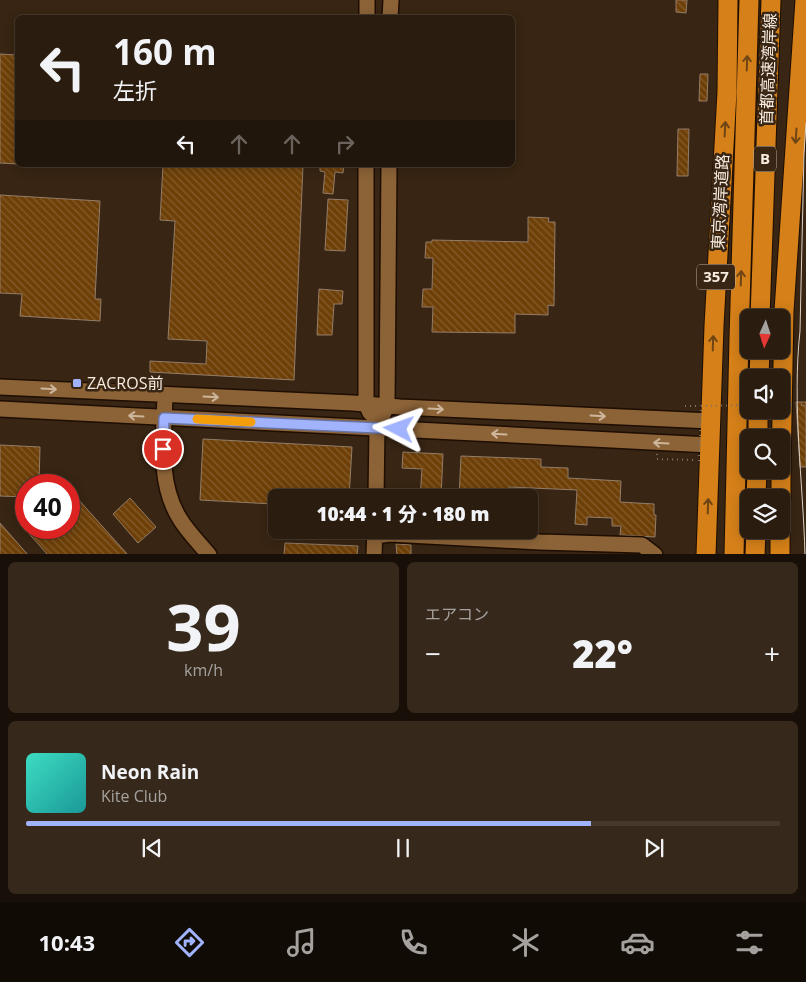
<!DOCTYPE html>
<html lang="ja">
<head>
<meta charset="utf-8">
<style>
  :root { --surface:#2a1c0e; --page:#36291c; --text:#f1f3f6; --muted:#a5a19e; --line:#463a2e; --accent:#a1b3fd }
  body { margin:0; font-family:"Open Sans","Noto Sans JP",sans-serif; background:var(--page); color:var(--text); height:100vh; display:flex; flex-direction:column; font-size:19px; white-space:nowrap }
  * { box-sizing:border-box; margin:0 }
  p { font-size:16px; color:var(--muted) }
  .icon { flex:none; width:28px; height:28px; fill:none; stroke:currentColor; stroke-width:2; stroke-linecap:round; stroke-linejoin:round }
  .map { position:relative; height:554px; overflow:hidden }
  .side { display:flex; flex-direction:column; gap:8px; padding:8px; background:#170f08; flex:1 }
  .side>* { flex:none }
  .hud { position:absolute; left:15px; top:15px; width:500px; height:152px; border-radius:8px; box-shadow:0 2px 12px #0003,0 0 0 1px var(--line); background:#2a1c0e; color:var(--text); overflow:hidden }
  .needle { width:32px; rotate:183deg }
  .fabs { position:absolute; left:740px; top:309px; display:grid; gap:10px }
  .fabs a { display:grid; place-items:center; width:50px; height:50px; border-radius:8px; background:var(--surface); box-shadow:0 2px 12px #0003,0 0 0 1px var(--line); font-size:25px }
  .speed { position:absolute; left:15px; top:474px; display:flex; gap:10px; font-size:25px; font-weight:700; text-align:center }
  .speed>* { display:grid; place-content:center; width:65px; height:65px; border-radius:50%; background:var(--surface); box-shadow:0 2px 12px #0003,0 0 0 1px var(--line); line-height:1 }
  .speed .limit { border:8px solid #d22; background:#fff; color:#111 }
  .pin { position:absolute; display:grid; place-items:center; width:42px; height:42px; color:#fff; margin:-21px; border:2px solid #fff; border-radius:50%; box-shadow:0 1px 5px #0007 }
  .me { position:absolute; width:55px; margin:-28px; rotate:274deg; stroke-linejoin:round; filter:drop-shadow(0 0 4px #0008) }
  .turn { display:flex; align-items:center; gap:18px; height:105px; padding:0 15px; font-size:22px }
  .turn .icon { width:65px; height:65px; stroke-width:2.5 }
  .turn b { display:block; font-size:35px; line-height:42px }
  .lanes { display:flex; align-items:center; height:48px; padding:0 15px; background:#0003; justify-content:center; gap:25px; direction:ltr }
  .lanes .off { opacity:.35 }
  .big { font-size:38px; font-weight:800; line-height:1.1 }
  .side .widget { flex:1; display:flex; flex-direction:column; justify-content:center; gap:8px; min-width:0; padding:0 18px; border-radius:8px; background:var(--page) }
  .side .dial { align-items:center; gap:0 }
  .dial b { font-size:65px; line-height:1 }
  .song { display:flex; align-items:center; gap:15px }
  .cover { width:60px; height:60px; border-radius:8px; background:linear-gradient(135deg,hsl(170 70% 55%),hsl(180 70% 35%)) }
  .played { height:5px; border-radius:2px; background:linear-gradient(90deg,var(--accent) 75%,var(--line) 75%) }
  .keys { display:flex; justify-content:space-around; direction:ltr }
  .heat { display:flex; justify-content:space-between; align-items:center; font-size:28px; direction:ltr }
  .side .tiles { flex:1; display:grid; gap:8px; grid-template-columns:1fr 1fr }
  .widget:last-child { grid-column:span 2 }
  .trip { position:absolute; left:268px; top:489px; width:270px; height:50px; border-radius:8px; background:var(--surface); box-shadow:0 2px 12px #0003,0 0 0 1px var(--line); font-weight:800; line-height:50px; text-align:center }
  .dock { display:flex; height:80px; justify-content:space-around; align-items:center; background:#110b06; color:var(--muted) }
  .dock .icon { width:35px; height:35px }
  .dock .selected { color:var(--accent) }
  .dock b { font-size:22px; color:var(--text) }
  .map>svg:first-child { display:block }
  .building { fill:url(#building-back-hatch); stroke:#947d69 }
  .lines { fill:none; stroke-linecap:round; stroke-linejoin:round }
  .secondary-casing { stroke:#1e0d00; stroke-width:18 }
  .highway-casing { stroke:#1e0d00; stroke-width:21 }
  .path { stroke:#837263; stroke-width:2; stroke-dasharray:1 4; stroke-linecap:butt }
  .secondary { stroke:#8c6337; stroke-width:15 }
  .highway { stroke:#d58019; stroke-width:19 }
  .tram { stroke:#ddd0c3; stroke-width:1 }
  .path-bridge { stroke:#837263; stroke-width:2; stroke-dasharray:1 4; stroke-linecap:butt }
  .oneway { stroke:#6f4515 }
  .oneway2 { stroke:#cdb59c }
  .route-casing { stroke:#6974a4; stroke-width:12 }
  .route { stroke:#a1b3fd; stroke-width:9 }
  .slow { stroke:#f59e0b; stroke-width:9 }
  .poi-dot { fill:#a1b3fd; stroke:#382513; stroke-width:2 }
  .labels { text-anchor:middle; stroke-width:5; stroke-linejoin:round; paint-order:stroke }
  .shield { fill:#382513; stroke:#beb0a2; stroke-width:1 }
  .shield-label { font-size:15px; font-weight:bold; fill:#f8ece0 }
  .street-label { font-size:16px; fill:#f8ece0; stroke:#382513 }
  .poi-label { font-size:16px; fill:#f8ece0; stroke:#382513; text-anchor:start }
</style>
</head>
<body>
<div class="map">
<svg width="806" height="555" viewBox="0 0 806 555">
  <defs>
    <pattern id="building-back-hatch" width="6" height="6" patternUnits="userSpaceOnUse" patternTransform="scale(1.25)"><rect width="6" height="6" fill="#6e4008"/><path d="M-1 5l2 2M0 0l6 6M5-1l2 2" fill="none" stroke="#835c2c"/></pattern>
  </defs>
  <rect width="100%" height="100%" fill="#382513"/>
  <path class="building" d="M676,0H687L686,13L676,12Z
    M0,54L18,55V164L0,163Z
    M700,74H708L707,101H699Z
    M678,129H689L688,176H677Z
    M163,165H303L294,380L150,372V361L206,364L207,341L168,339L175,221L160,220Z
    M320,165H344L343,173L335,172L333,194L323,193L325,172L320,171Z
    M0,195L100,201L95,299H101L100,321L20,316L22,294L0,293Z
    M328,199L348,200L345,251L325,250Z
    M528,217L549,218L548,222H555L554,306L548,305V315L515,314V333L432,332L433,307H422L423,289H432L433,258H425L426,242H432V240L528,242Z
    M319,289L343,291L342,304H334L332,335H317Z
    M796,402H806V467H800Z
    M203,439L352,447L349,498H276V504H273L200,500Z
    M0,445L40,447L39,485H26V497L0,496Z
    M403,452L443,454L441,498H420L422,469L402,468Z
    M461,456L541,459V467L568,468V478L621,481L620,502L654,504V515H656L655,537L620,535L621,526H612V518L587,517V525L575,524L577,490L509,487L508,498H459Z
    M69,489L128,555H48L24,528H69Z
    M130,498L156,527L138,543L113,514Z
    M0,523L28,555H0Z
    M285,543L358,546L357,555H284Z
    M396,544L411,545V555H397Z"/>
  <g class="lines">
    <defs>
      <path id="secondary" d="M367,18V0
        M390,18L391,0
        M366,165V404L370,413
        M0,387L353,403L400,407L711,421
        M165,395C164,436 157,483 180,519C187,531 200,544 209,555
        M0,409L710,445
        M376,498L377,428L387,406L389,165
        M375,536L390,534L540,542L642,545L655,555
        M374,555L375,530"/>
      <path id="highway" d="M760,318L771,0
        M759,378L760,350
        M758,438V410
        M781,470L784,311L805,0
        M756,498L757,470
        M781,498V470
        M706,555L714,326L727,92L728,0
        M734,555L739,338L749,0
        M755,555L756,530
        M780,555V530"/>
    </defs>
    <use href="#secondary" class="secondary-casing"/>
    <use href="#highway" class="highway-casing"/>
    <path class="path" d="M804,405V409
      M685,406H697
      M657,454V459L695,460"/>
    <use href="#secondary" class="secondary"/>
    <use href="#highway" class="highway"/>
    <path class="tram" d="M805,555C803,480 792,405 800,331L804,154L806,123"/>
    <path class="path-bridge" d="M781,405H806
      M699,461L701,406L749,405"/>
  </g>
  <defs><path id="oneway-shaft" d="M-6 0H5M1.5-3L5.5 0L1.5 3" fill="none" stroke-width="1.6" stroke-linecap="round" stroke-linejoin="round" transform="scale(1.25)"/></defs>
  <g class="oneway">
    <use href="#oneway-shaft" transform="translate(747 63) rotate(-88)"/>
    <use href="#oneway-shaft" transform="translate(725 129) rotate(-87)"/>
    <use href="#oneway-shaft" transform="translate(796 136) rotate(94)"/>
    <use href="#oneway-shaft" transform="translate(741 278) rotate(-88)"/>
    <use href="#oneway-shaft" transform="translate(713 343) rotate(-88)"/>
    <use href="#oneway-shaft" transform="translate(708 506) rotate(-88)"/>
  </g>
  <g class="oneway2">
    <use href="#oneway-shaft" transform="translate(49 389) rotate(3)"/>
    <use href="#oneway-shaft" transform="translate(211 397) rotate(3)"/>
    <use href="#oneway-shaft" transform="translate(436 409) rotate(3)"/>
    <use href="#oneway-shaft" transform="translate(136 416) rotate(-177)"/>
    <use href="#oneway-shaft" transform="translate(598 416) rotate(3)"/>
    <use href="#oneway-shaft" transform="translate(499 434) rotate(-177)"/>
    <use href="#oneway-shaft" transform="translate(661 443) rotate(-177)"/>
  </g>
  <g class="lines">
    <defs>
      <path id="route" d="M163,449L164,418L399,429"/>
    </defs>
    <use href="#route" class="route-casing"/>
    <use href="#route" class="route"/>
    <path class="slow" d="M197,419L251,422"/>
  </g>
  <rect class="poi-dot" x="72" y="378" width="10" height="10" rx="2.5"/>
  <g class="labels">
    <g class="shield">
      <rect x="754" y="146.5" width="22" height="25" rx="4"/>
      <rect x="697" y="264.5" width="38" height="25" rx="4"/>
    </g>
    <g class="shield-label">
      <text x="765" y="164">B</text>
      <text x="716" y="282">357</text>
    </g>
    <g class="street-label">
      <text transform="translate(768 69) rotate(-88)" y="6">首都高速湾岸線</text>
      <text transform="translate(720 202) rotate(-87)" y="6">東京湾岸道路</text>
    </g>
    <g class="poi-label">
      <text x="87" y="389">ZACROS前</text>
    </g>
  </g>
</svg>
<div class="fabs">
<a><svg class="needle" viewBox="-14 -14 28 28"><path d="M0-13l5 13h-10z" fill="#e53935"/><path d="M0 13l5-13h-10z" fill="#a5a19e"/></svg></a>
<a><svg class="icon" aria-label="sound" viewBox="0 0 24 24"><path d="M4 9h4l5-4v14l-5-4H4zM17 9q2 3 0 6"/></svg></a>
<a><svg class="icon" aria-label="search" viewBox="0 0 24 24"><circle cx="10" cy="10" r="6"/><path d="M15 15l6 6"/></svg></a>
<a><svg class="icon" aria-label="layers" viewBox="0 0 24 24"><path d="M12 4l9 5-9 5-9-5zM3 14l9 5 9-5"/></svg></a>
</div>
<div class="speed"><div class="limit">40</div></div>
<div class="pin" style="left:163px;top:449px;background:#d93025"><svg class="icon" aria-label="arrive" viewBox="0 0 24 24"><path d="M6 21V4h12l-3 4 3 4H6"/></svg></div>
<svg class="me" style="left:399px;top:429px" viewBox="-20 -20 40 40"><path d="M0-17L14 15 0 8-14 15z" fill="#a1b3fd" stroke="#fff" stroke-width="4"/></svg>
<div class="trip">10:44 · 1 分 · 180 m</div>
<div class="hud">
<div class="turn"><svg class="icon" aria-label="left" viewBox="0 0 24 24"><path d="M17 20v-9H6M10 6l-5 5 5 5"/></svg><div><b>160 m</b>左折</div></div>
<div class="lanes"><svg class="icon" aria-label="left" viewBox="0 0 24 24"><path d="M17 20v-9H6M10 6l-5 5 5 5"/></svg><svg class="icon off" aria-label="ahead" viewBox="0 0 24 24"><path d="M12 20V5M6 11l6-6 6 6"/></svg><svg class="icon off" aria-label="ahead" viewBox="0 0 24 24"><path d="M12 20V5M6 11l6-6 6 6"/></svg><svg class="icon off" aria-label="right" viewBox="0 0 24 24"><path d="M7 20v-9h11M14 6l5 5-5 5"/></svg></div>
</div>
</div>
<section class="side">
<div class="tiles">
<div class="widget dial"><b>39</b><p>km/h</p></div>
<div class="widget"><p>エアコン</p>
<div class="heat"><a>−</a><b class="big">22°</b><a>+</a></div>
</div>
<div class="widget">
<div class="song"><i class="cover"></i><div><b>Neon Rain</b><p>Kite Club</p></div></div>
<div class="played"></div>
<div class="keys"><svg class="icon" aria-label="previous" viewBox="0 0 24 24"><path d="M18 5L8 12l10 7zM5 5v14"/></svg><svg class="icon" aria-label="pause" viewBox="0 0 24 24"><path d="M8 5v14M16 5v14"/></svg><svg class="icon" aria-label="next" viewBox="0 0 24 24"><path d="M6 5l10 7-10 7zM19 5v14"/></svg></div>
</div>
</div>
</section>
<nav class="dock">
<b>10:43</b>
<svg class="icon selected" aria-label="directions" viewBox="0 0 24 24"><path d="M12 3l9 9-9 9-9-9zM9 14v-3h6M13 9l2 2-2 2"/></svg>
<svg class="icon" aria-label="music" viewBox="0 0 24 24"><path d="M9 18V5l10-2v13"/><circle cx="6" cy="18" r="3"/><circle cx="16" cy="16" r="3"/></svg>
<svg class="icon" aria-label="phone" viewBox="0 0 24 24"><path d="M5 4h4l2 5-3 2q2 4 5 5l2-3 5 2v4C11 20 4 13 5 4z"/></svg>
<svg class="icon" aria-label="climate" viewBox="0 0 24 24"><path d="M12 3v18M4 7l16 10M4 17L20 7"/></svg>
<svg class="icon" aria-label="car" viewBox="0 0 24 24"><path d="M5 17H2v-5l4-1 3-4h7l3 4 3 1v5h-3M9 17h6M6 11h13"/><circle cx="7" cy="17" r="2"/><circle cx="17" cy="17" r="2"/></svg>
<svg class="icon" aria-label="filters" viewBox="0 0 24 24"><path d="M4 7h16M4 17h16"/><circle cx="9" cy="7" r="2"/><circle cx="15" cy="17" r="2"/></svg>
</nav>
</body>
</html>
